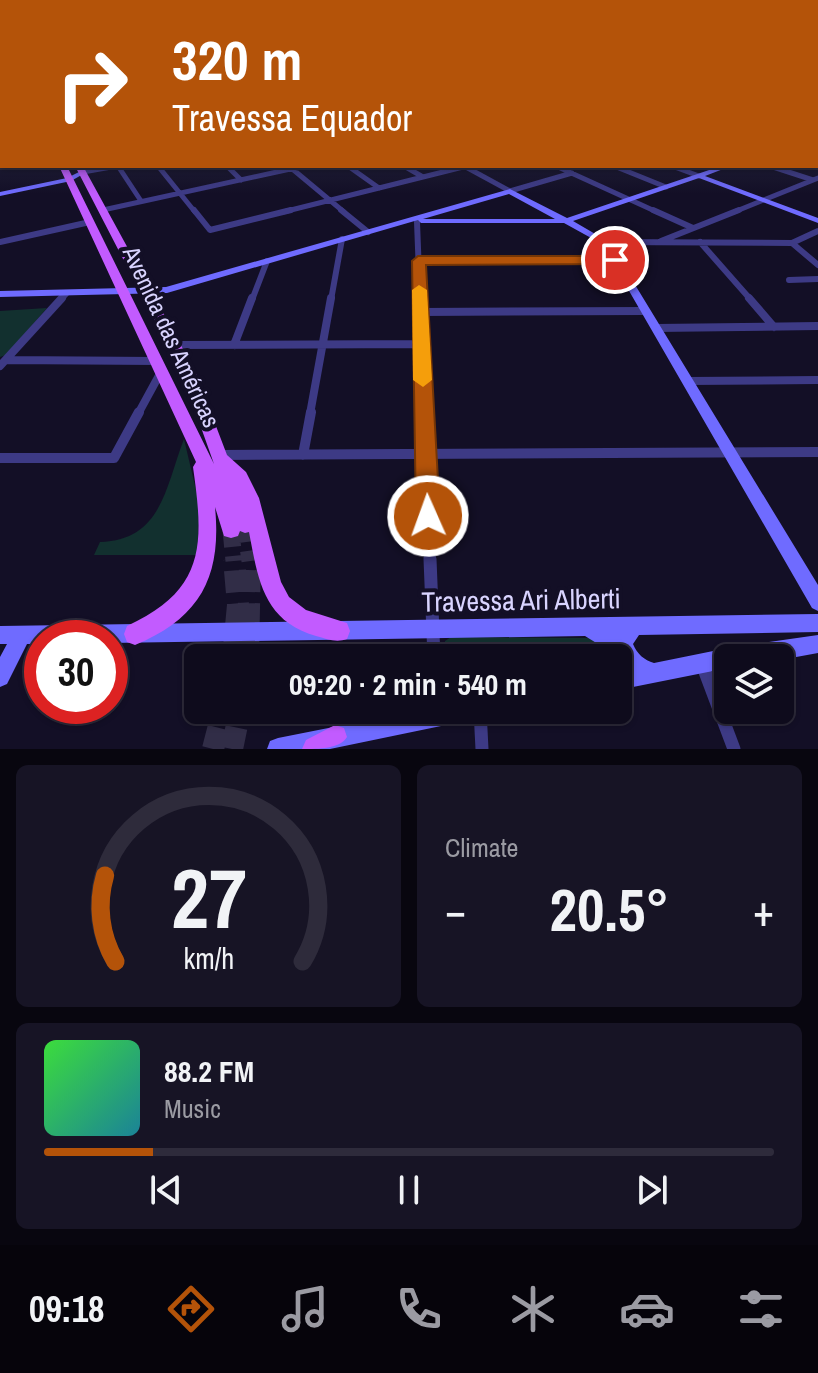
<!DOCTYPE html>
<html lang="en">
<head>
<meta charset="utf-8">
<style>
  :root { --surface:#0e0b1c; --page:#171425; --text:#f1f3f6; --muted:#9b9ba3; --line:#2e2b3b; --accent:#b45309 }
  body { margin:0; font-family:"Archivo Narrow",sans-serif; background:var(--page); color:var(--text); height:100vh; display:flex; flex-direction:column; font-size:30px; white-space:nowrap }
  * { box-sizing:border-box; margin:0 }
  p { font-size:26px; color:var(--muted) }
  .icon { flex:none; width:44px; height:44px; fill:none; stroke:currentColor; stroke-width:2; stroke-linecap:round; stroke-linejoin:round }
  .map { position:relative; height:749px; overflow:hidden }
  .drawer { display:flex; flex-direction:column; gap:16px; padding:16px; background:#08060f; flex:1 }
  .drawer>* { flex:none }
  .guide { position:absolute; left:0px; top:0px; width:818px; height:168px; box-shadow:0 2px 6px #0004,0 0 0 2px var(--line); background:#b45309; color:#fff; overflow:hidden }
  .buttons { position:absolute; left:714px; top:644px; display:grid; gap:16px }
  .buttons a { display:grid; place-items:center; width:80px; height:80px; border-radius:12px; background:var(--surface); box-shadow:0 2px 6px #0004,0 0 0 2px var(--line); font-size:40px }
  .speed { position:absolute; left:24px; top:620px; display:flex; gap:16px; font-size:40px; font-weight:700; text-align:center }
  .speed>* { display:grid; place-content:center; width:104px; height:104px; border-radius:50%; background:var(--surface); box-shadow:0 2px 6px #0004,0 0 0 2px var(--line); line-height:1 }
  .speed .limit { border:12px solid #d22; background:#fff; color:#111 }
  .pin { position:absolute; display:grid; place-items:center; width:68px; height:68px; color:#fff; margin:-34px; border:4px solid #fff; border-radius:50%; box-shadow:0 2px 8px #0007 }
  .me { position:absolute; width:88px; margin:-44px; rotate:358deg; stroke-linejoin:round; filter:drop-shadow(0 0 6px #0008) }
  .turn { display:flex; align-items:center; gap:28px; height:168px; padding:0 40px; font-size:36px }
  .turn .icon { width:104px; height:104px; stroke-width:2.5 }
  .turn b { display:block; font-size:56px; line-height:68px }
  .big { font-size:60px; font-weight:700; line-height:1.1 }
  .drawer .widget { flex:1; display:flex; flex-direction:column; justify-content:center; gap:12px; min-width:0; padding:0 28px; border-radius:12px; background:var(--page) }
  .drawer .dial { align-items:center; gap:0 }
  .dial svg { height:208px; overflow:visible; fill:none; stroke:var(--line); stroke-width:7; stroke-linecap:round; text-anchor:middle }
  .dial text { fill:var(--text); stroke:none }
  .song { display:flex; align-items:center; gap:24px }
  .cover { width:96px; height:96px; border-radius:12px; background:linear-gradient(135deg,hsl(120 70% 55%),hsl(190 70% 35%)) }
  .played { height:8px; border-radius:4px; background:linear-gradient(90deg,var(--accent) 15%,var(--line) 15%) }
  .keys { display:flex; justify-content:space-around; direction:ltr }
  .heat { display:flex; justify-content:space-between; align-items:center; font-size:44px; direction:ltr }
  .drawer .tiles { flex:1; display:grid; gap:16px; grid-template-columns:1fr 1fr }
  .widget:last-child { grid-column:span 2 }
  .trip { position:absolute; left:184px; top:644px; width:448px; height:80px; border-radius:12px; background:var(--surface); box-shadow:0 2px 6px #0004,0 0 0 2px var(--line); font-weight:700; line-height:80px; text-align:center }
  .dock { display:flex; height:128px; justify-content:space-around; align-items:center; background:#06040b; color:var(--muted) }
  .dock .icon { width:56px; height:56px }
  .dock .current { color:var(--accent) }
  .dock b { font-size:36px; color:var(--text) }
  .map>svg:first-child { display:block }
  .green { fill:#12302f }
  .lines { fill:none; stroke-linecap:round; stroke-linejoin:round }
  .primary-tunnel-far1 { stroke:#312d47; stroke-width:17; stroke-dasharray:17 9; stroke-linecap:butt }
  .primary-tunnel { stroke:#312d47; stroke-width:22; stroke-dasharray:22 11; stroke-linecap:butt }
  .street-far4 { stroke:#3d3a85; stroke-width:5 }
  .street-far3 { stroke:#3d3a85; stroke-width:6 }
  .street-far2 { stroke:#3d3a85; stroke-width:8 }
  .street-far1 { stroke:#3d3a85; stroke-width:10 }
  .street { stroke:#3d3a85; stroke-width:13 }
  .secondary { fill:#6f6bff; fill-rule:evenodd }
  .primary { fill:#c25bff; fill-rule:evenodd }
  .route { fill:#b45309; stroke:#753606; stroke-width:2 }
  .slow { fill:#f59e0b }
  .labels { text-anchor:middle; stroke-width:8; stroke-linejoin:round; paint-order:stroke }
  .street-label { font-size:24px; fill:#d9d4ff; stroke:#130f26 }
  .near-street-label { font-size:28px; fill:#d9d4ff; stroke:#130f26 }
</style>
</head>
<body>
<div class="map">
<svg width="818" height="749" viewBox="0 0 818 749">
  <rect width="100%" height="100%" fill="#130f26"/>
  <path class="green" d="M47,308L6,355L0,357V311Z
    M184,439L200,507L197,555H94L100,542C162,540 165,488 184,439Z
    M451,637L595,638L607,658H445V641Z"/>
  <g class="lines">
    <path class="primary-tunnel-far1" d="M245,525L250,561
      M231,530L234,561"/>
    <path class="primary-tunnel" d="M233,658L238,605L234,559
      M248,658L250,559
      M213,749L223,710
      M232,749L240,710"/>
    <path class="street-far4" d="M118,166L141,201
      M158,166L195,212
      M227,166L241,180
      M348,166L379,188
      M404,166L423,177
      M464,166L510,191L572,173
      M556,166L657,212
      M614,166L666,187
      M672,166L699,176
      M770,166L813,180
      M290,167L344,212
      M83,172L117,166
      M103,210L304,166
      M283,212L467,166
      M734,212L818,178"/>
    <path class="street-far3" d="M194,210L210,230L291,210
      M341,210L368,232
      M653,210L693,228
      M417,222L420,300
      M661,241L739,210
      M0,242L90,222
      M605,242L792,243L818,231
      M700,242L751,300
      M792,243L818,265
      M418,261L615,260
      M789,280L818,279
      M60,300L66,294
      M252,300L267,261
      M331,300L342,239"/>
    <path class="street-far2" d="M420,298L424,414
      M749,298L774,327
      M420,312L645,311
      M656,328L818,326
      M174,345L421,344
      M234,345L252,298
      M6,360L157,361
      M0,366L62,298
      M687,381L818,380
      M138,414L162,370
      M310,414L331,298"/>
    <path class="street-far1" d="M424,412L430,561
      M219,455L818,452
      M303,455L311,412
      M0,458H114L139,412"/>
    <path class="street" d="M430,559L434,658
      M702,664L734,749
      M480,710L482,749"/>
    <path class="secondary" d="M0,99H2V101H0Z
      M0,133H2V137H0Z
      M816,134H818V138H816Z
      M721,166H731L705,176L818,218V223L699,178L573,221L609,242L818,585V611L812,608L602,244L564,223H421L418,220L167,293L0,297V291L166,287L510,189L567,218ZM509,194L555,219H423Z
      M83,170L85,171V173L71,181L0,196V192L67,178Z
      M818,614V632L639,635L633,644C637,654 644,660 654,663L728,648L818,635V653L780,660V658H728V668L618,690V670L626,669L622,664L618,666V658H605L598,644L585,636L110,643V638H42V644H27L7,684L0,687V657L7,644H0V626Z
      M419,710H480L477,717L470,720L330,749H267L270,741L278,738Z"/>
    <path class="primary" d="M59,166H67L214,464L181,371L75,166H83L195,371L227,455L246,472L259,498L281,582L289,597L306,610L347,623L350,631L347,639C336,643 327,639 316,636C263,621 258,579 249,532L245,533L240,531L238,536L231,538L224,536L215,507C222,577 200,618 135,645L127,642L124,634L127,626C206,590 204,544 193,467L196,462Z
      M335,725L344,728L347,737C340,749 319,749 302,749L306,740Z"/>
  </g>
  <linearGradient id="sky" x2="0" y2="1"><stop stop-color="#0a0815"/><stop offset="0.46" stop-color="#333752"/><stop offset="1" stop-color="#333752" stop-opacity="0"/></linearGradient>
  <rect width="818" height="194" fill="url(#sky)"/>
  <path class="route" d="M418,256H615L622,260L615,264L426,265L440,516L436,524L428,527L419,524L416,516L412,261Z"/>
  <path class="slow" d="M419,285L427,290L432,380L423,387L413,380L412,290Z"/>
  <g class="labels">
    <g class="street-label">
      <text transform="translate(171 337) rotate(65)" y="8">Avenida das Américas</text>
    </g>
    <g class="near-street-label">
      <text transform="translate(521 600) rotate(-1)" y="10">Travessa Ari Alberti</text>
    </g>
  </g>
</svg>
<div class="buttons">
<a><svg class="icon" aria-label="layers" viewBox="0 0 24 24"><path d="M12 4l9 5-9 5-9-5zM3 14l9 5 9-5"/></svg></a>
</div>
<div class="speed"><div class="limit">30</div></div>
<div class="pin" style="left:615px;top:260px;background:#d93025"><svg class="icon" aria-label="arrive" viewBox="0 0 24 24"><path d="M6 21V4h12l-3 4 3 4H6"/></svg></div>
<svg class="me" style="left:428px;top:516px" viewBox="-20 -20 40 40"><circle r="17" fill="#b45309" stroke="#fff" stroke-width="3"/><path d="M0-11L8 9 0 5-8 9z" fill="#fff"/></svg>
<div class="trip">09:20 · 2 min · 540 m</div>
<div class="guide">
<div class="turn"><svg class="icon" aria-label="right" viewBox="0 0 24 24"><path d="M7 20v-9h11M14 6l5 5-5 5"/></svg><div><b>320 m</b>Travessa Equador</div></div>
</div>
</div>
<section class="drawer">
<div class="tiles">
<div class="widget dial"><svg viewBox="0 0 100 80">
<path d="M14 69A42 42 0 1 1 86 69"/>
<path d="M14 69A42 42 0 0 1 10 36" stroke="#b45309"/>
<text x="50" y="56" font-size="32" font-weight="700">27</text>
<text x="50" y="72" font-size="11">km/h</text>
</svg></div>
<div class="widget"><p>Climate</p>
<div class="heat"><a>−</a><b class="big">20.5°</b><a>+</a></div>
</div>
<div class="widget">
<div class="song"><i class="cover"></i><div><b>88.2 FM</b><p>Music</p></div></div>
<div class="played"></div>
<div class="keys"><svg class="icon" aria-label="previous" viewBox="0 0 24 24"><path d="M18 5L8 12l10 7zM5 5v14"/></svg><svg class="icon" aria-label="pause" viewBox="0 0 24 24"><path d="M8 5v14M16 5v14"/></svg><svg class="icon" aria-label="next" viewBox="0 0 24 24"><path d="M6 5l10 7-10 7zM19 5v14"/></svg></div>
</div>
</div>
</section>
<nav class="dock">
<b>09:18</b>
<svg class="icon current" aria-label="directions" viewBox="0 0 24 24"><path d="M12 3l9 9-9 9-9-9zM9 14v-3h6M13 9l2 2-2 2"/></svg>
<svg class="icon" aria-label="music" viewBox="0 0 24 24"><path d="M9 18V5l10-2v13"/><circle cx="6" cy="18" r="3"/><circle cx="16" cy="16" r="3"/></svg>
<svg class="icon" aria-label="phone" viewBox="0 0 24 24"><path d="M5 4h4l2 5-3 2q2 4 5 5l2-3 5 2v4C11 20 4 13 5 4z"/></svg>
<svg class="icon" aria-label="climate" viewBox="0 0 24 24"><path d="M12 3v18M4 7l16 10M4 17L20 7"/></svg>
<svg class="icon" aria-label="car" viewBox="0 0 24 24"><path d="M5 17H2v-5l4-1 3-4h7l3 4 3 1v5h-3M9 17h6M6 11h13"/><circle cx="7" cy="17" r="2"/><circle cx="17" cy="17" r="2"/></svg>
<svg class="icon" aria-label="filters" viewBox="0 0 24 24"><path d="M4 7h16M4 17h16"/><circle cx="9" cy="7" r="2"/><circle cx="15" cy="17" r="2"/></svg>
</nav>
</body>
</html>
